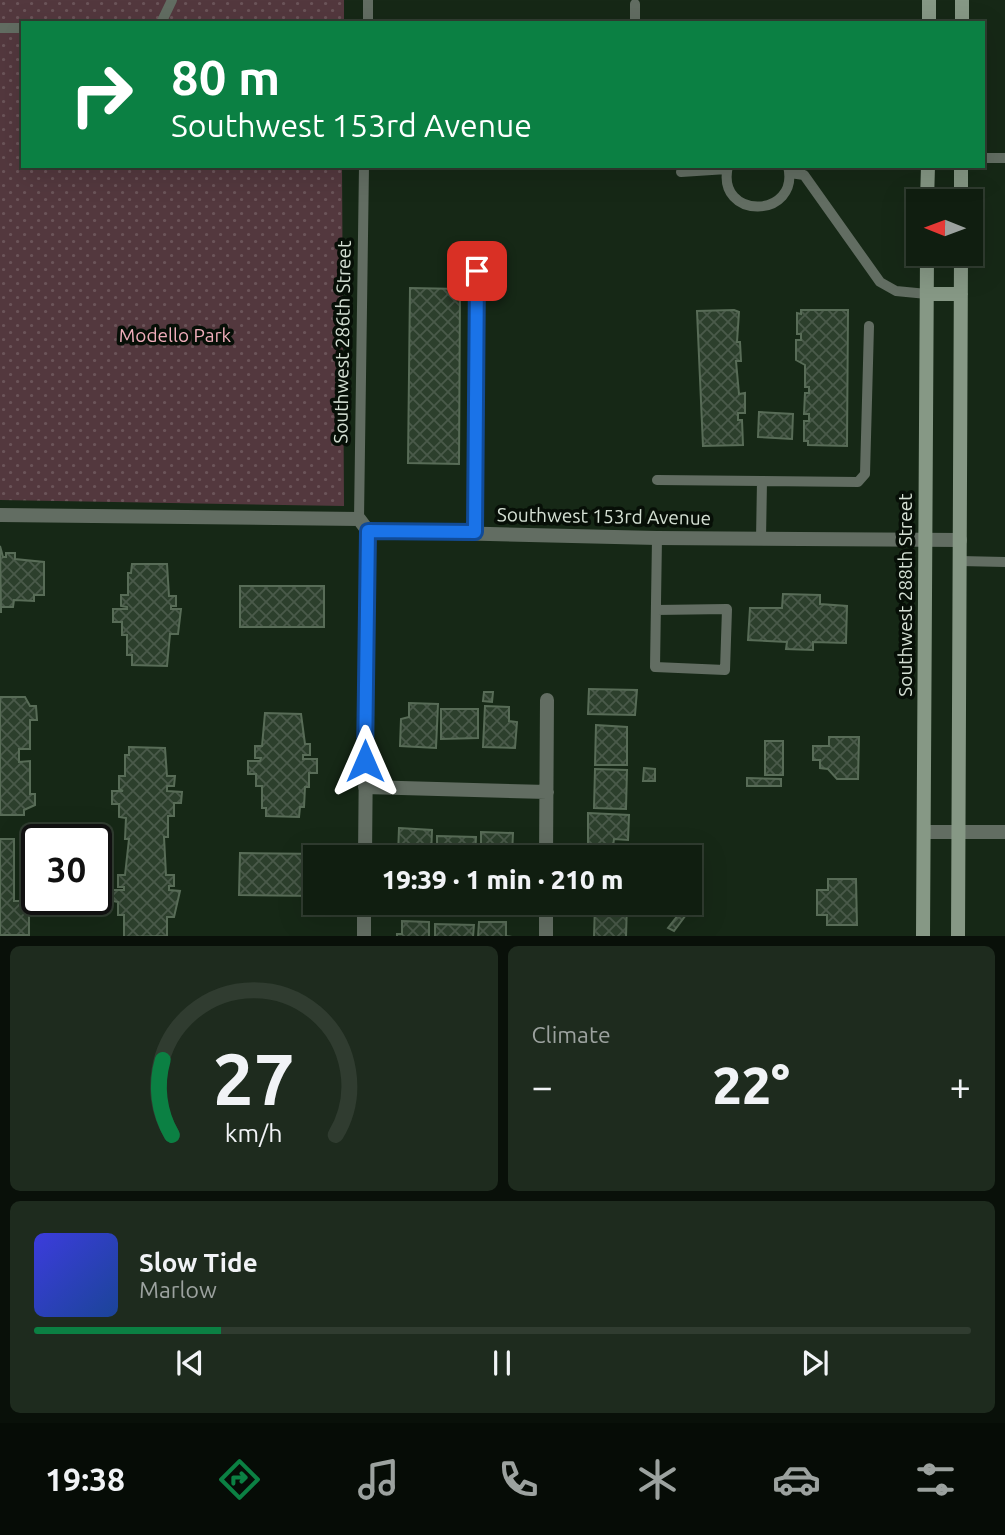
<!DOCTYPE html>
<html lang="en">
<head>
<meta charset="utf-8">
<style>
  :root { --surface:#101e10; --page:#1e2b1e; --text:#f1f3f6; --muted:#9ca29f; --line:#303c30; --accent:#0b8043 }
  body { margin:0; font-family:Ubuntu,sans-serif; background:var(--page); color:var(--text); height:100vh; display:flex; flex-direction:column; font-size:26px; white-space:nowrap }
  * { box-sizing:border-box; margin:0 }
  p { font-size:23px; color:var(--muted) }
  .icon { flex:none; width:38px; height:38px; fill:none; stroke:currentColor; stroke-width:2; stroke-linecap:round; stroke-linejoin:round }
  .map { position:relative; height:936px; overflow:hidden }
  .panel { display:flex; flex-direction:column; gap:10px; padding:10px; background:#091009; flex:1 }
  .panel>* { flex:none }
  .banner { position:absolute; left:21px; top:21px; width:964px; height:147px; border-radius:0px; box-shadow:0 7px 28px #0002,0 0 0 2px var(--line); background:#0b8043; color:#fff; overflow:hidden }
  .needle { width:46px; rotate:271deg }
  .fabs { position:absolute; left:906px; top:189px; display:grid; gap:14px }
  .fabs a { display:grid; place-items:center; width:77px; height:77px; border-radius:0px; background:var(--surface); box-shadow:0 7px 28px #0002,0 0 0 2px var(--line); font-size:35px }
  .speed { position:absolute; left:21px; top:824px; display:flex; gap:14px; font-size:35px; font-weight:700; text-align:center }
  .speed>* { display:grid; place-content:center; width:91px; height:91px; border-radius:50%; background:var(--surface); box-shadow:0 7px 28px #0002,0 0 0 2px var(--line); line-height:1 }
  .speed .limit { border:4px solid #111; border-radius:10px; background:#fff; color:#111 }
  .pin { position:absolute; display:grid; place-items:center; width:60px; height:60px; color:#fff; margin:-30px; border-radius:14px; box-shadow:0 4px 10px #0006 }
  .me { position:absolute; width:77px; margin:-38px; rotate:0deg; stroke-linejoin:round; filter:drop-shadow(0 0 5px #0008) }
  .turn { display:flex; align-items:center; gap:24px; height:147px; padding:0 35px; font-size:32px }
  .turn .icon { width:91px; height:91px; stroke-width:2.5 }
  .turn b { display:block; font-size:49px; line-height:60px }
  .big { font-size:52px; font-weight:800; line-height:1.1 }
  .panel .card { flex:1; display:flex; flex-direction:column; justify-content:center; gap:10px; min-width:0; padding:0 24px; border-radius:10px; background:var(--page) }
  .panel .dial { align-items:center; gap:0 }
  .dial svg { height:182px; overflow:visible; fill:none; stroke:var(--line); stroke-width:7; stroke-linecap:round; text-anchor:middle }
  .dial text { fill:var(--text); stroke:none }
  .song { display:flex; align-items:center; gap:21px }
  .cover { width:84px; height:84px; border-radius:10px; background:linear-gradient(135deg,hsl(240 70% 55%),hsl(220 70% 35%)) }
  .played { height:7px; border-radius:4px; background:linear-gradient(90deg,var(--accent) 20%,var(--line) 20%) }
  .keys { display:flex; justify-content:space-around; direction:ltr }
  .heat { display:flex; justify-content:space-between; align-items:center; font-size:38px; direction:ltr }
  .panel .tiles { flex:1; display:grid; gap:10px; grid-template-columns:1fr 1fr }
  .card:last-child { grid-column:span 2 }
  .trip { position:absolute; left:303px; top:845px; width:399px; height:70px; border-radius:0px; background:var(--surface); box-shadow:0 7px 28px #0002,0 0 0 2px var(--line); font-weight:800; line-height:70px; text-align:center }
  .dock { display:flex; height:112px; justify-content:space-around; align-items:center; background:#060c06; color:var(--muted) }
  .dock .icon { width:49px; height:49px }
  .dock .current { color:var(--accent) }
  .dock b { font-size:32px; color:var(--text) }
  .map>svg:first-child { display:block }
  .park { fill:url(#park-dots) }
  .building { fill:url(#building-cross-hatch); stroke:#586c57; stroke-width:2 }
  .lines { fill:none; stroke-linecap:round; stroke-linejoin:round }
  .service { stroke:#626d62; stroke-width:10 }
  .minor { stroke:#626d62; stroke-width:14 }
  .secondary { stroke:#869885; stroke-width:14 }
  .route-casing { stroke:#114b97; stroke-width:18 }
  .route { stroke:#1a73e8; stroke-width:12 }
  .labels { text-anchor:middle; stroke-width:7; stroke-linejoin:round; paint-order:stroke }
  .park-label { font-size:19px; fill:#efadba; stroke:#070f07 }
  .street-label { font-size:19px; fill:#d5e0d4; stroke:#070f07 }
</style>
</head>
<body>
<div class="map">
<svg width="1005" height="937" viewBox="0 0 1005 937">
  <defs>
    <pattern id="park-dots" width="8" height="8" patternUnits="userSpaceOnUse" patternTransform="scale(1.75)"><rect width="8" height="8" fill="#53383e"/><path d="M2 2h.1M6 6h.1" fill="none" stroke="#6b5459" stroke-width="1.8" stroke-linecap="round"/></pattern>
    <pattern id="building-cross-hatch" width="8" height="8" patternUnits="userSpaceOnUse" patternTransform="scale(1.75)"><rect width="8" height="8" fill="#2c3f2c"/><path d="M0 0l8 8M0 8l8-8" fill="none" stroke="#4a5a4a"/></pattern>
  </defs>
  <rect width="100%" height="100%" fill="#162816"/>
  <path class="park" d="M0,0H344V23H23V166H342L344,506L0,500Z"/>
  <path class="building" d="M410,288L460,289L459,464L408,463Z
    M734,310L739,312L737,342H740L741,361H736L739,394L745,393V413H738V420H742L743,445L703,446L697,311Z
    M801,310H848L847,446L808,445V441H804V421H809V414H804L805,393H809V387H805V365L796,360V340H801V334H797V313L801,314Z
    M759,412L793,414L792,439L758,437Z
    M0,546L3,557H6V553H15V559L44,562V595H34V601L14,600L13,607H1V613Z
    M132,564H167L169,596H176V606H171V609H181L178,634H170L167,666L132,665V655H127V635H122V622H113V609H127V607L121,606V595H128V573H131Z
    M240,586H324V627H240Z
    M783,594L820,595V604L847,606L846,643L813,642V650L786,649L787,642L748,640L750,608H782Z
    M589,689L637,690L635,715L588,714Z
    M484,692H493L492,702L483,701Z
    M0,697H25L30,706H36L37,720H30V749H19V762L30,761V794H35V805L24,810V815H0Z
    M409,703L438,704L436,748L400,746L401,719L409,717Z
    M485,706L509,707V721L517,722L515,748L483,747Z
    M441,709H478V738L441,739Z
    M265,713L301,714L305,744H310V755H303V759H317V773H309V787H305L304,807H300L299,817L266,816V808H262V786H256V774H248V761H260L261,758H255V746H262Z
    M596,725L627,727V765H595Z
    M829,737H859L858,779H837L828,769L820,768V760H813V746H829Z
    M765,741H783V775H765Z
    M129,747L165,748L167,776H175L174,786H167V791L182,792L181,803H174V816H168V837H164L166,875H174V886H169V890L180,891L174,917H167V936L124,937V915H118V902L113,901V890H124V887H118V875H125L129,839H125L126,818L119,817V804H112V791H123L119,789V776H125V755H129Z
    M644,768L655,769V781H643Z
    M595,769L627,770L626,809L594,808Z
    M747,778L781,779V786H747Z
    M588,813L629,815L628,840L614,839L613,847H588Z
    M399,828L432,830L431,858L398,855Z
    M481,832L513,833L512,855L481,858Z
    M437,836L476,837L475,858H437Z
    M0,839H14V901H29V935H0Z
    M240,853L325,854V858H315V896L239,895Z
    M828,879H856L857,925H827V915H817V890H828Z
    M690,900L694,904L674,931L668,928Z
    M595,903H627L626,937H594Z
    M402,921L429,922V937H397V934H402Z
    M479,922H506V936L512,937H478Z
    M435,924L474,925L473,937H435Z"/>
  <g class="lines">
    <path class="service" d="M161,23L172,0
      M368,23V0
      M635,23V4
      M0,28H23
      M984,158H1005
      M728,166C715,221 801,219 788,166
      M681,172L727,169
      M790,173L804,175L880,282L896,291L927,294
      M657,480L762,481L761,539
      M762,481L858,482L865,474L869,326
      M359,519L364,166
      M475,532L477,271
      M960,561L1005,562
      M656,610L727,609L725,670L655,667L657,538"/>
    <path class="minor" d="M0,515L359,519L368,531
      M368,531L657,538L960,540
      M365,787L547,792
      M924,832H1005
      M365,858L368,531
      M546,858L547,700
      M364,937V903
      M546,937V903"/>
    <path class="secondary" d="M929,23V0
      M962,23V0
      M927,201L928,166
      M961,201V166
      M927,294H961
      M923,937L927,254
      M958,937L961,254"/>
  </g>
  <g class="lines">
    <defs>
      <path id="route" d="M365,761L368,531L475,532L477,271"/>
    </defs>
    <use href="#route" class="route-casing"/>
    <use href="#route" class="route"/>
  </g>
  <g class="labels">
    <g class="park-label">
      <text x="175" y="342">Modello Park</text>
    </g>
    <g class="street-label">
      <text transform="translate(342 342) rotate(-89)" y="7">Southwest 286th Street</text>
      <text transform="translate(604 516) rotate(1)" y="7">Southwest 153rd Avenue</text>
      <text transform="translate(905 595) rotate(-90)" y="7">Southwest 288th Street</text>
    </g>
  </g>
</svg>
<div class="fabs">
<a><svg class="needle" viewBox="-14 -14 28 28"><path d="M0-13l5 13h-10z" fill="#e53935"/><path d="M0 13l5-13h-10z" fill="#9ca29f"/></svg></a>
</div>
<div class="speed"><div class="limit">30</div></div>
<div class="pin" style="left:477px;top:271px;background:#d93025"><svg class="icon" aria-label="arrive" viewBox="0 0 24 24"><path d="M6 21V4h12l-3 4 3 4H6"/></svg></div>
<svg class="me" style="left:365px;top:761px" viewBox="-20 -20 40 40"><path d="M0-17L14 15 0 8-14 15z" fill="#1a73e8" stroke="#fff" stroke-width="4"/></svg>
<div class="trip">19:39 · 1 min · 210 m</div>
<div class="banner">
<div class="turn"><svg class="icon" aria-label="right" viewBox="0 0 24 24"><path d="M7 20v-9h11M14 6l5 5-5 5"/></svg><div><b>80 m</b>Southwest 153rd Avenue</div></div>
</div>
</div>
<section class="panel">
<div class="tiles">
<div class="card dial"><svg viewBox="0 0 100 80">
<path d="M14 69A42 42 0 1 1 86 69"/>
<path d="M14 69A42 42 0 0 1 10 36" stroke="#0b8043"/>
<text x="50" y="56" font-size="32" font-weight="700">27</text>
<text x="50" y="72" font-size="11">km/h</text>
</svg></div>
<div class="card"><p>Climate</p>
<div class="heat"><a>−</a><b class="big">22°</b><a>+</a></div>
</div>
<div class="card">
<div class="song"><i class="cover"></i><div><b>Slow Tide</b><p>Marlow</p></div></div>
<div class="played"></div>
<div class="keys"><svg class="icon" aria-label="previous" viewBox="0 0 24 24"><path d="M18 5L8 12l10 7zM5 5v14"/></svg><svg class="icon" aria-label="pause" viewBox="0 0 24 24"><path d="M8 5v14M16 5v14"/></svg><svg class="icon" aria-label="next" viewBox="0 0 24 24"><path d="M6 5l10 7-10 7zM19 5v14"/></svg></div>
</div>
</div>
</section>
<nav class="dock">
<b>19:38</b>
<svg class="icon current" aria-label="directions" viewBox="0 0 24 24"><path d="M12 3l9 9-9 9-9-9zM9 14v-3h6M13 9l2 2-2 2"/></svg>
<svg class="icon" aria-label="music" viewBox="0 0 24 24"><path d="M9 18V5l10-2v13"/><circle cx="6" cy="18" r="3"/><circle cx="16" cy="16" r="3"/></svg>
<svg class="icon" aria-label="phone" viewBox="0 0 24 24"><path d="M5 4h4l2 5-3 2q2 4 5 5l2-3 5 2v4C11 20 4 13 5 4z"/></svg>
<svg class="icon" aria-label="climate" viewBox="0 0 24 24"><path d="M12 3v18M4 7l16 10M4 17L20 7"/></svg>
<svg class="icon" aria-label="car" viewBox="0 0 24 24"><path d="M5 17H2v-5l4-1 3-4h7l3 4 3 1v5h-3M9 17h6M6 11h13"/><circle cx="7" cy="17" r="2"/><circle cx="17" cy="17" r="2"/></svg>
<svg class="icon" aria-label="filters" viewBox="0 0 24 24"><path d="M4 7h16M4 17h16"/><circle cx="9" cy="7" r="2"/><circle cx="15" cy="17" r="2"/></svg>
</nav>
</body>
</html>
